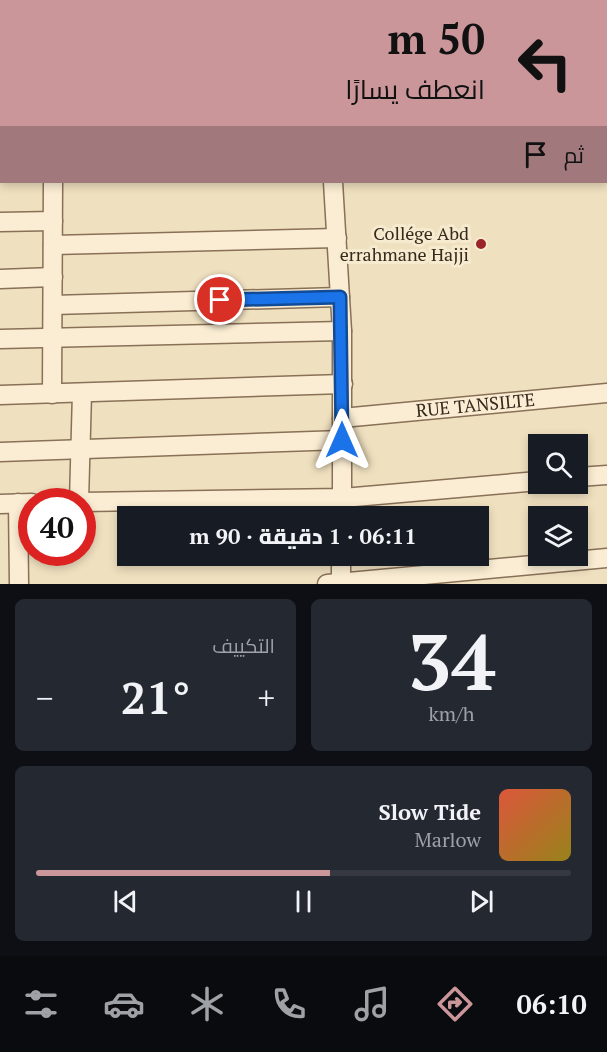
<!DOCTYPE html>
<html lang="ar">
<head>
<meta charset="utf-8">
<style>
  :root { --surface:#171b24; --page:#242831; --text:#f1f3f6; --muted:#9ea1a6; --line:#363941; --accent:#ca969a }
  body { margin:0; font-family:"PT Serif",Cairo,serif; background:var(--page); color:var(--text); direction:rtl; height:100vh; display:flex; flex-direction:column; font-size:22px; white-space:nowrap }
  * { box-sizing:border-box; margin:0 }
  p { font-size:20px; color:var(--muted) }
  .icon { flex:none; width:33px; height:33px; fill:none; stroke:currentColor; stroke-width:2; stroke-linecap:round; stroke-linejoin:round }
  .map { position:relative; height:584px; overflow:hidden; direction:ltr }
  .panel { display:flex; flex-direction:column; gap:15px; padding:15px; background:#0d0f14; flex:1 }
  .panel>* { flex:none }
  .banner { position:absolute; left:0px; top:0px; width:608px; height:183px; box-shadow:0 3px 9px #0003; direction:rtl; background:#ca969a; color:#111; overflow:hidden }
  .controls { position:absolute; left:528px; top:434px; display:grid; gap:12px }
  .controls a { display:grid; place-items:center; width:60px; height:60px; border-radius:0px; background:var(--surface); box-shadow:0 3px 9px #0003; font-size:30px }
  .speed { position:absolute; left:18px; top:488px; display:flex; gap:12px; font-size:30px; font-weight:700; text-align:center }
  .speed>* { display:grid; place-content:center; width:78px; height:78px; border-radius:50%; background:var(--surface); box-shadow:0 3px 9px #0003; line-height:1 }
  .speed .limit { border:9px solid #d22; background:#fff; color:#111 }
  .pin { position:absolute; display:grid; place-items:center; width:51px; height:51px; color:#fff; margin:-26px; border:3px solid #fff; border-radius:50%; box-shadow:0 2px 6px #0007 }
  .me { position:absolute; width:66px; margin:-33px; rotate:0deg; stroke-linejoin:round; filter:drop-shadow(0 0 4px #0008) }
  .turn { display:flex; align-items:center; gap:21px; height:126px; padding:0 24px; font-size:27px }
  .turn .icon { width:78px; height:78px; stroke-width:2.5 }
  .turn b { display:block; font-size:42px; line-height:51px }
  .then { display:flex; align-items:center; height:57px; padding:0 24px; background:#0003; gap:12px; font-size:22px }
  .big { font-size:45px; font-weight:800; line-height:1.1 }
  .panel .card { flex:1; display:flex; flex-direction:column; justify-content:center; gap:9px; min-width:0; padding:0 21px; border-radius:9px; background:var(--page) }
  .panel .dial { align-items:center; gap:0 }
  .dial b { font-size:78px; line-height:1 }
  .song { display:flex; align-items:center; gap:18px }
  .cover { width:72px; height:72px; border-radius:9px; background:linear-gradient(135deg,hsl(10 70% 55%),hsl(50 70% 35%)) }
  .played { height:6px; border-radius:3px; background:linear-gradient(90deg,var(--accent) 55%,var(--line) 55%) }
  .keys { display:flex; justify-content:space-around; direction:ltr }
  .heat { display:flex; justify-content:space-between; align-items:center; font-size:33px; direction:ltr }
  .panel .tiles { flex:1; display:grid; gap:15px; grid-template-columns:1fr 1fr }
  .card:last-child { grid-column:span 2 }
  .trip { position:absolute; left:117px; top:506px; width:372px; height:60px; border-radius:0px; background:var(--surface); box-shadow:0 3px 9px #0003; font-weight:800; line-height:60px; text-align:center; direction:rtl }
  .menu { display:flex; height:96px; justify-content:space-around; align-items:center; background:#090b0e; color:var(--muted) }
  .menu .icon { width:42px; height:42px }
  .menu .active { color:var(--accent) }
  .menu b { font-size:27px; color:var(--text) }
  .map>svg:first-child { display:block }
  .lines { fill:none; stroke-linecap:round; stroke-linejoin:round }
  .minor-casing { stroke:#897057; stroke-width:21 }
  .minor { stroke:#faedd3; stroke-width:18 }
  .route-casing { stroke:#114b97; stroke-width:15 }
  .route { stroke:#1a73e8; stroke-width:10 }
  .poi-dot { fill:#9a2529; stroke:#f6eacf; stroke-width:2 }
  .labels { text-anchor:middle; stroke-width:6; stroke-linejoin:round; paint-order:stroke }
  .poi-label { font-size:18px; fill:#37291c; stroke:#f6eacf; text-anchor:end }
  .street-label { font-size:18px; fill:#37291c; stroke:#f6eacf }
</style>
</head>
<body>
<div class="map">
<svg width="607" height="584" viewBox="0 0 607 584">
  <rect width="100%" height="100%" fill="#efe0bf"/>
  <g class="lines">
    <defs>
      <g id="minor">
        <path d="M320,0V2"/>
        <path d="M367,0V2"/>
        <path d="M414,0V2"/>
        <path d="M465,0V2"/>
        <path d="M526,0L527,2"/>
        <path d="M577,0L578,2"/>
        <path d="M606,13H607"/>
        <path d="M0,28H2"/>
        <path d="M0,102H2"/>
        <path d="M0,165H2"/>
        <path d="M333,182L342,331V516"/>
        <path d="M0,222L53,221"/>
        <path d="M53,245L337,238"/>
        <path d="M0,279L53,277"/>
        <path d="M53,305L340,297"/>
        <path d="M0,339L342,331"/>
        <path d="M52,394L53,182"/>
        <path d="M0,395L343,384"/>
        <path id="s1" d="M342,418L607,393"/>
        <path d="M0,452L342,440"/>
        <path d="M578,477L607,475"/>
        <path d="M79,501L82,393"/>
        <path d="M82,502L343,498L538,481"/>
        <path d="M18,503L19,584"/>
        <path d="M0,504L32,503"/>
        <path d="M327,584L607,558"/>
        <path d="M341,584V555"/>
      </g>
    </defs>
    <use href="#minor" class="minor-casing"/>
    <use href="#minor" class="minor"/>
  </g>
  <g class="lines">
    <defs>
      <path id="route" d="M220,300L340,297L342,440"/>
    </defs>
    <use href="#route" class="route-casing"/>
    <use href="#route" class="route"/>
  </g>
  <circle class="poi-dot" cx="481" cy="244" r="6"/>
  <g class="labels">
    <g class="poi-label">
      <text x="469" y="240">Collége Abd<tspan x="469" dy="21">errahmane Hajji</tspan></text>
    </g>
    <g class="street-label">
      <text dy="6" stroke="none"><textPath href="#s1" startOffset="134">RUE TANSILTE</textPath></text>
    </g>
  </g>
</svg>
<div class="controls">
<a><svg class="icon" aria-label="search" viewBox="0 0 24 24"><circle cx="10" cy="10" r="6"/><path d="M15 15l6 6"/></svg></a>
<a><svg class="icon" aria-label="layers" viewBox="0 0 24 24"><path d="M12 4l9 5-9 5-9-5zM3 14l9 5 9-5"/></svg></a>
</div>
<div class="speed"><div class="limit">40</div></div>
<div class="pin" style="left:220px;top:300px;background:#d93025"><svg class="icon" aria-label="arrive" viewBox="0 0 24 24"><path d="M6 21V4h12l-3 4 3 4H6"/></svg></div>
<svg class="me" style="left:342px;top:440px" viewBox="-20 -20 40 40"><path d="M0-17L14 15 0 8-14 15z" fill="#1a73e8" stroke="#fff" stroke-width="4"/></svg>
<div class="trip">06:11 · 1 دقيقة · 90 m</div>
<div class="banner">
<div class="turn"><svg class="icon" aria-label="left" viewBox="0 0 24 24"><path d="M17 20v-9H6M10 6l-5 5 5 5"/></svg><div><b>50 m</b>انعطف يسارًا</div></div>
<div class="then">ثم<svg class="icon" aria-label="arrive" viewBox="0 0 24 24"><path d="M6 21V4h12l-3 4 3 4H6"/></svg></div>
</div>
</div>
<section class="panel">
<div class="tiles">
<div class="card dial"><b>34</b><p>km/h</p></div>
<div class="card"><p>التكييف</p>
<div class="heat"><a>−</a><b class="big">21°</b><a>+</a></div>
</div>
<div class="card">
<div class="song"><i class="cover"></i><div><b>Slow Tide</b><p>Marlow</p></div></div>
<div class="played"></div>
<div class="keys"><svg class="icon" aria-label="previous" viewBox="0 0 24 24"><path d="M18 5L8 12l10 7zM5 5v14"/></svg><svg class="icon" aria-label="pause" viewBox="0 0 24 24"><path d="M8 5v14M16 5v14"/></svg><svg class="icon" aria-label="next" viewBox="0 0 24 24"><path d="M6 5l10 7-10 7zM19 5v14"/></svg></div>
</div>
</div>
</section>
<nav class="menu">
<b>06:10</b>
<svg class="icon active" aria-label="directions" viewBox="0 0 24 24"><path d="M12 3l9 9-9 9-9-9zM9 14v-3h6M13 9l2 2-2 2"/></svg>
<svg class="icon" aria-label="music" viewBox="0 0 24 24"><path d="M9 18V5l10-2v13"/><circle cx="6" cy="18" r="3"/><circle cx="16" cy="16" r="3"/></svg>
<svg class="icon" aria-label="phone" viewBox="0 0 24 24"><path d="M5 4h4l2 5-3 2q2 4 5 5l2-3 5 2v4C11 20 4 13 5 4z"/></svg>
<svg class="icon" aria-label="climate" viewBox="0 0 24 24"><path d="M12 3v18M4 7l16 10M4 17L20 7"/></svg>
<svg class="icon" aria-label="car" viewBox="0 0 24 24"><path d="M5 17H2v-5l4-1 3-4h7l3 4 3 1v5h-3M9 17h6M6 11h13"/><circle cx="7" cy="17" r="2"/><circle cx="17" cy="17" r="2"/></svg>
<svg class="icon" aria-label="filters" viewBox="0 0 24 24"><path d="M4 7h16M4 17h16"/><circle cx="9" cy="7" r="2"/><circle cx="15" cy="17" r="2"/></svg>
</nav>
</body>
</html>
